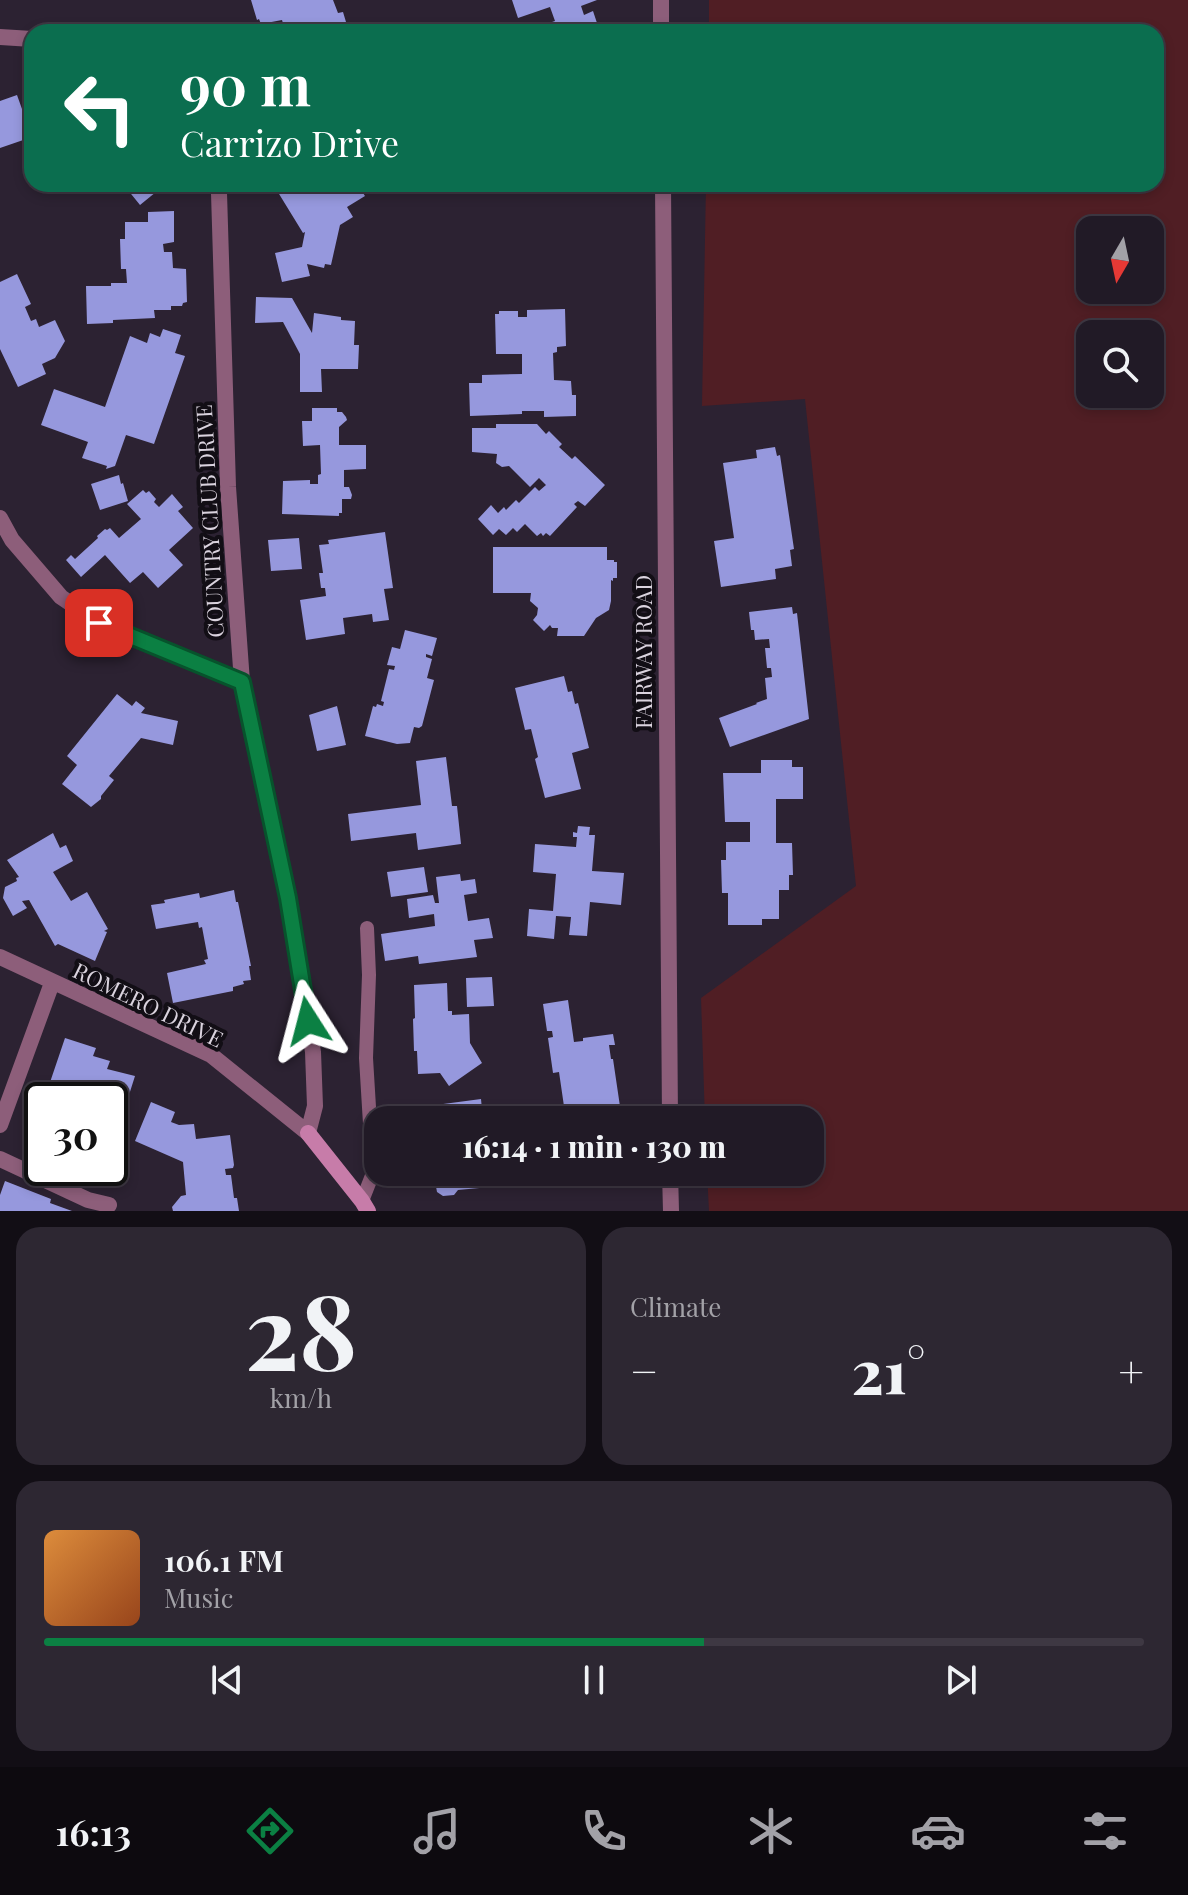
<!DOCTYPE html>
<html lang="en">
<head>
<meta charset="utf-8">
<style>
  :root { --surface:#211a26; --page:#2d2732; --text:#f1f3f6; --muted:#a2a1a7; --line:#3e3843; --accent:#0b8043 }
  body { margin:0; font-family:"Playfair Display",serif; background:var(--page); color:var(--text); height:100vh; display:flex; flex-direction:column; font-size:30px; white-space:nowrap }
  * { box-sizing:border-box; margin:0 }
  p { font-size:26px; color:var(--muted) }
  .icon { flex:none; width:44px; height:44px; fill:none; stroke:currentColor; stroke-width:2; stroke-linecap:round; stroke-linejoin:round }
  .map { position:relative; height:1211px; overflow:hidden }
  .drawer { display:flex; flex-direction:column; gap:16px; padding:16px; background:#120e15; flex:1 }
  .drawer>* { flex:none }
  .guide { position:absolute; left:24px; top:24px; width:1140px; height:168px; border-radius:24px; box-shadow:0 4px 12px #0003,0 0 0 2px var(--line); background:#0b6e4f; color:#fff; overflow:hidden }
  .needle { width:52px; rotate:189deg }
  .controls { position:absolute; left:1076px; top:216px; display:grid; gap:16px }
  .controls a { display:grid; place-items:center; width:88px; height:88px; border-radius:16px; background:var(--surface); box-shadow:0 4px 12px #0003,0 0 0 2px var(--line); font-size:40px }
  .speed { position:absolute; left:24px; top:1082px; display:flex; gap:16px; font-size:40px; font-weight:700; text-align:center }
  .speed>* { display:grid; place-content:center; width:104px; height:104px; border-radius:50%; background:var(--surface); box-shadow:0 4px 12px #0003,0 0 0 2px var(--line); line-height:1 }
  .speed .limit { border:4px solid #111; border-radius:12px; background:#fff; color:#111 }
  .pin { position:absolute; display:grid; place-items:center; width:68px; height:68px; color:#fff; margin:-34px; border-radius:16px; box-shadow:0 4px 12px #0006 }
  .me { position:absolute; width:88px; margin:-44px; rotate:351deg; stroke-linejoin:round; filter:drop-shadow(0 0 6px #0008) }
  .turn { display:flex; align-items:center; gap:28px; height:168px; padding:0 24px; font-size:36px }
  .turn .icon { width:104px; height:104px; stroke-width:2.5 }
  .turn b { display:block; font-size:56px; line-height:68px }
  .big { font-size:60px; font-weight:800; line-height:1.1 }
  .drawer .card { flex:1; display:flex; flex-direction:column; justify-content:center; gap:12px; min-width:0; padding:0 28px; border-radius:24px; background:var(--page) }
  .drawer .dial { align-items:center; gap:0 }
  .dial b { font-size:104px; line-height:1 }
  .song { display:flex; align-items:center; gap:24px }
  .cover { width:96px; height:96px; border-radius:12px; background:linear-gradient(135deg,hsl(30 70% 55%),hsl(20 70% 35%)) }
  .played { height:8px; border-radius:4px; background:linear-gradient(90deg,var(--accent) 60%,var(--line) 60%) }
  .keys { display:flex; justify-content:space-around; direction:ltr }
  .heat { display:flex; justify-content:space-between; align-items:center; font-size:44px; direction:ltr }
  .drawer .tiles { flex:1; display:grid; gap:16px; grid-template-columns:1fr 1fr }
  .card:last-child { grid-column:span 2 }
  .trip { position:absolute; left:364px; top:1106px; width:460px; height:80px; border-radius:24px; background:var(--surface); box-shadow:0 4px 12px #0003,0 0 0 2px var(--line); font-weight:800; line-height:80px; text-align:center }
  .menu { display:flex; height:128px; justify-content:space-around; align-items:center; background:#0d0a0f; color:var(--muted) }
  .menu .icon { width:56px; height:56px }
  .menu .selected { color:var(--accent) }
  .menu b { font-size:36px; color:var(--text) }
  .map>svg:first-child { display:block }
  .green { fill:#501e24; fill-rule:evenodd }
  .building { fill:#9698dd }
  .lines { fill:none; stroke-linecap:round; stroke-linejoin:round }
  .lane { stroke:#8d5e7a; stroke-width:14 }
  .street { stroke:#8d5e7a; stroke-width:16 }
  .secondary { stroke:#c77ca9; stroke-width:16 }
  .route-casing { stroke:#07532c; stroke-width:20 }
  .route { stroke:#0b8043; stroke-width:14 }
  .labels { text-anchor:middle; stroke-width:8; stroke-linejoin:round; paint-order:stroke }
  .street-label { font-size:22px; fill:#dad3de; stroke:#120e15 }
</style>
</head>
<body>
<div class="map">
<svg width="1188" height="1211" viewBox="0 0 1188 1211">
  <rect width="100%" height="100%" fill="#2c2232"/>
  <path class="green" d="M709,0H1188V1211H709L707,1172H810V1120H705L701,998L856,886L805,399L702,406L706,184H1156V32H709ZM1090,230H1150V290H1090ZM1090,334H1150V394H1090Z"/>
  <path class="building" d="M251,0H333L338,13L343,12L349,32H280L285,30L282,20L261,24L259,19L257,20Z
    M512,0H597L581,6L584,15L593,11L600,32H540L550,28L549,23L555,21L550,7L518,18Z
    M17,95L32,137L0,148V101Z
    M123,184H171L158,194L156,192L140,205Z
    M285,184H357L365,196L347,207L353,217L340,225L331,265L325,264L324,268L307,264L310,276L282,282L275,253L302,247L305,232L303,233L276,189Z
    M174,211V242L163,244L164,252H172L173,268L186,269L187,302L183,303L182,306H171V310H154L155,318L113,320V323L87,324L86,286H111V283H127L126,269H121L120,239H125V222H148V212Z
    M17,274L31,304L25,307L31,321L36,319L39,327L55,320L65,341L55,358L42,364L46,374L18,387L0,349V282Z
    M256,297L292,298L312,333L314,313L341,317V320L355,321L354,345H359L358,369H321L322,392H300V354L283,322L255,323Z
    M565,309L566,346L557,347V352L553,353L554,380L571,381L572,395H576V416L544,417V411H522V414L470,416L469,383H482V375L522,374V354H496L495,314H499V311H518V317H527V310Z
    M163,329L181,335L175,353L185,356L154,444L126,435L115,466L106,469L107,466L82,458L88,442L41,425L54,389L105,407L130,336L147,343L150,333L160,337Z
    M312,408H337V412H342L346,417L347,420L339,427V445H366V469L344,470V487H349L352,495L351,499H342V513H339V516L282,514L283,481L310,480V484H318V475L321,474L320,445L303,446L302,421H312Z
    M496,424H537L546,434L549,431L562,444L559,447L572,459L575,456L605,485L585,506L578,501L574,504L577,507L550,536L546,533L543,536L541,533L537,536L525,524L517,532L513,528L506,535L499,529L493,535L478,519L491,505L498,513L504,507L506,510L516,500L519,503L535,487L539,491L546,485L539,478L530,487L509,466L502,467L496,463L497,454L472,452V428H496Z
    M775,447L777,456L780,455L794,549L790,550L792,566L775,569L776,579L721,587L714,541L734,538L723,463L757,458L756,450Z
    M119,475L121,484L123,483L128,501L100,510L91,484Z
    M143,490L146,493L149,491L156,499L154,502L159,507L172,494L183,507L178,511L193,528L169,550L183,565L158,588L143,572L130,583L105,555L81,577L66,560L71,555L75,559L98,538L97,536L105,529L107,530L110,528L119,538L141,519L127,504Z
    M385,532L393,588L384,589L389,620L373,622L372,614L343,618L345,634L306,640L300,600L326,596L325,588H321L319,573H323L319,545L329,544L328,540Z
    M299,538L302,569L271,571L268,540Z
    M493,547H607V560H614V562H617V578H613V581L611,580V601L609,610L596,618L584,636H557L558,628H552L550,625L544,631L533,620L537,615L538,608L530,601L531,593H493Z
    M792,607L793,614L797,613L809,719L730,747L719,718L757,704L756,703L767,699L765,678L772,677L771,668H767L765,648H770L769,639L755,640L754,630H751L749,612Z
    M405,630L437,638L432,656L426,654V657L432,659L427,678L434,680L422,726L419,728L414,727L410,743L397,744L365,736L373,706L376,707L377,704L383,706L384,702L381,701L389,669L394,670L395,666L387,665L392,647L400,649Z
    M564,676L568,692L572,691L575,704L578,703L589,748L572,753L581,789L545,798L535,759L538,757L531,729L525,730L515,688Z
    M117,694L132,706L136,701L145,708L141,713L178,721L173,745L141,738L109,776L114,780L101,796V799L91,807L62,784L77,765L67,756Z
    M337,706L346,745L317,751L309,715Z
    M446,757L452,806H457L461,844L418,850L416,833L351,841L348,814L421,805L416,761Z
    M761,760H792V767H803V799H776V843H792L793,875H789V890H779V919H762V925H728V893H722L721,860H726V842H750V822H725L723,773H761Z
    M578,826L590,827L589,835H595L592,871L624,873L621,905L590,902L587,936L569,935L571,917L556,916L554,939L527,936L529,909L553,911L556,874L533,872L535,844L576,847L577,837H573V832L577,833Z
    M53,833L60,848L66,845L73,861L53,872L71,901L87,892L108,929L104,931L107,932L95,961L58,944L55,946L29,900L22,901L27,908L13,916L3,898L5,887L17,881L16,878L19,877L7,860Z
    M424,867L428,892L391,897L387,872Z
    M460,874L461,881L475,879L477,893L464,895L468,921L489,918L493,938L474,940L477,957L419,964L418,956L385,961L381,934L435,926L434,914L409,918L407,899L433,895L435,903H439L436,877Z
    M234,890L236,902H238L251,966H249L251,980L243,981L244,984L233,987V991L173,1003L167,973L206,964L204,960L208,959L202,927L199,928L198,922L156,929L151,905L165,903L164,900L199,893L200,898Z
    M492,977L494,1006L467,1007L466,978Z
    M447,983L448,1011H452V1015L469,1014L470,1043L482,1063L449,1086L440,1073L418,1074L417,1051H414L413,1019L415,1018L414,985Z
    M568,1000L574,1042L583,1041V1038L613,1034L615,1045H609L611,1059H613L622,1120H566L559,1072L553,1073L548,1038L553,1037L552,1031H547L543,1004Z
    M65,1038L96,1048L93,1056L110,1061L107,1069L135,1076L122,1117L110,1114V1100H44Z
    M481,1099L483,1120H392L391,1108L413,1106V1108Z
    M151,1102L175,1112L171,1122L179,1125L194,1124L196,1139L230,1135L234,1165L233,1168L225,1169L226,1175H231L234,1198H237L239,1211H173L172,1207L181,1196L186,1195L183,1162L135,1141Z
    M439,1172H488L490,1187L458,1190L454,1195L443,1196L437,1192L435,1181L440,1176Z
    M5,1181L51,1199L50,1203L72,1211H0V1195Z"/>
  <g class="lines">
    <path class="lane" d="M362,1201L373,1173L366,1058L369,975L367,928"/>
    <path class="street" d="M661,0V32
      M0,37L32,39
      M663,184L670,1120
      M0,518L12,540L61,597L99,623L242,682
      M0,957L211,1055L308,1133L315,1106L313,1052L288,898L242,682L228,487L219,193L216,184
      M0,1125L52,983
      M0,1159L88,1200L109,1205
      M670,1172L671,1211"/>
    <path class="secondary" d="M308,1133L362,1201L368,1211"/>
  </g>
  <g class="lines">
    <defs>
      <path id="route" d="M99,623L242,682L288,898L308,1021"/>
    </defs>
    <use href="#route" class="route-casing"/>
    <use href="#route" class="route"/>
  </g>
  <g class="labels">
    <g class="street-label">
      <text transform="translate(210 521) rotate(-93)" y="8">COUNTRY CLUB DRIVE</text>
      <text transform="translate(644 652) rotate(-90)" y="8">FAIRWAY ROAD</text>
      <text transform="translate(148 1005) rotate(26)" y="8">ROMERO DRIVE</text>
    </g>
  </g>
</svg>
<div class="controls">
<a><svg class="needle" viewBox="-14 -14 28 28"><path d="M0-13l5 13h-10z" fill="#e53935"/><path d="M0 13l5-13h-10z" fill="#a2a1a7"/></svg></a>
<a><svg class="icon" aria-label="search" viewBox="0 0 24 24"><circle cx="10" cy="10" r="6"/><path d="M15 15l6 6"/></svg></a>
</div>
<div class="speed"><div class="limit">30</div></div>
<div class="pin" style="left:99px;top:623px;background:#d93025"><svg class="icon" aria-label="arrive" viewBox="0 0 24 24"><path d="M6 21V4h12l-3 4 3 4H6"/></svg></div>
<svg class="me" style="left:308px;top:1021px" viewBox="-20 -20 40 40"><path d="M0-17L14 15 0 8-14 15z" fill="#0b8043" stroke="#fff" stroke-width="4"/></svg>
<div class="trip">16:14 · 1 min · 130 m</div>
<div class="guide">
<div class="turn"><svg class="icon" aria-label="left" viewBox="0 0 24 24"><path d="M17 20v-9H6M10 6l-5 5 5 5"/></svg><div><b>90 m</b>Carrizo Drive</div></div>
</div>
</div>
<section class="drawer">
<div class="tiles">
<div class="card dial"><b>28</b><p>km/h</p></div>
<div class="card"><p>Climate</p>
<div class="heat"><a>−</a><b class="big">21°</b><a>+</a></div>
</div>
<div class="card">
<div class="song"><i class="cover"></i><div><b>106.1 FM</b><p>Music</p></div></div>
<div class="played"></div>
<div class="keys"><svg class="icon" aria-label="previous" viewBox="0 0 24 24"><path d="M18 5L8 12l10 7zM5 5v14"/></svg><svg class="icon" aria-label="pause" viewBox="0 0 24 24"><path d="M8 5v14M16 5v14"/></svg><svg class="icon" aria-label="next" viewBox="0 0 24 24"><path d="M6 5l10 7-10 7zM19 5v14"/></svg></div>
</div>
</div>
</section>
<nav class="menu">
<b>16:13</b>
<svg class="icon selected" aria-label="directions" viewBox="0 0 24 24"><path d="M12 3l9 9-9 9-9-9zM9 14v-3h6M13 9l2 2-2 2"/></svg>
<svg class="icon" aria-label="music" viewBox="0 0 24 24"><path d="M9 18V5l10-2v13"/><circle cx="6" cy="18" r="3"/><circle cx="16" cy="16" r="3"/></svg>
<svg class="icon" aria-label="phone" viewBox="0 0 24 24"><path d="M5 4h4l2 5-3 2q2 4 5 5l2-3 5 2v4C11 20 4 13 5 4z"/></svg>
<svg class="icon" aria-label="climate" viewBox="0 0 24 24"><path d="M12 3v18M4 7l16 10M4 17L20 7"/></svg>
<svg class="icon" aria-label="car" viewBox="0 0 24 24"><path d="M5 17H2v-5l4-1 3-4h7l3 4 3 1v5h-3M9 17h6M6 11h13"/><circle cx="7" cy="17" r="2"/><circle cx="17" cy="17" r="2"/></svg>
<svg class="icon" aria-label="filters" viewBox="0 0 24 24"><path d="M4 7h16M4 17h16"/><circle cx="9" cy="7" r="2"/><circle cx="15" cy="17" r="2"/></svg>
</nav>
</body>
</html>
